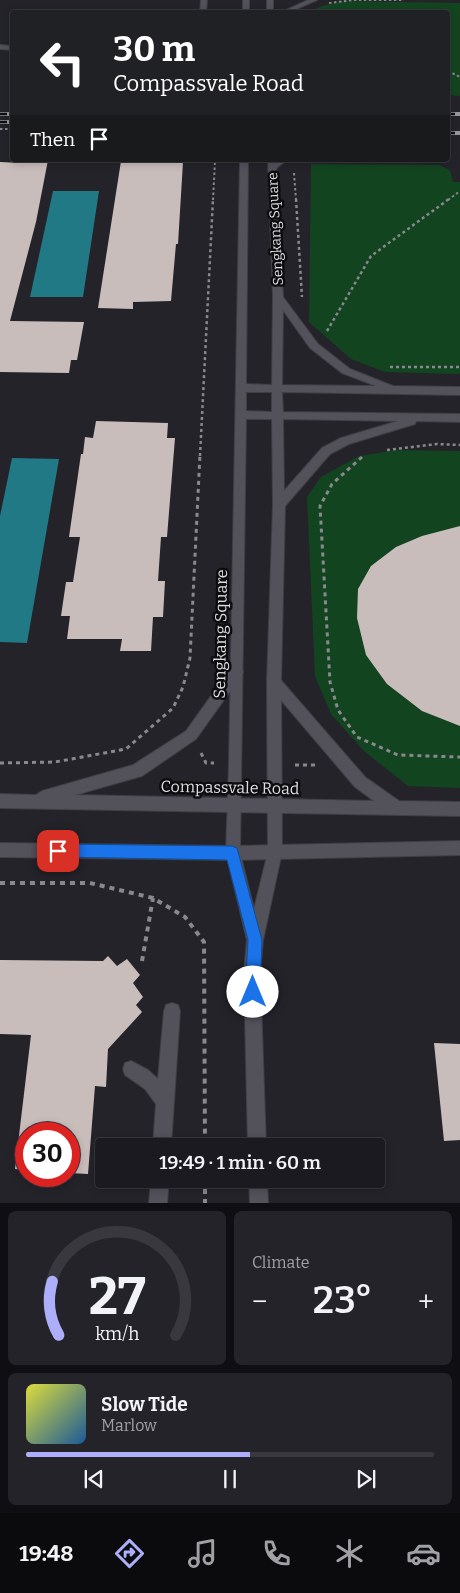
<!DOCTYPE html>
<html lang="en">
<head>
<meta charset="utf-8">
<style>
  :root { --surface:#1b1a20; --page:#242329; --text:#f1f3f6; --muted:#a0a1a5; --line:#39383e; --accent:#adaffb }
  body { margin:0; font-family:Bitter,serif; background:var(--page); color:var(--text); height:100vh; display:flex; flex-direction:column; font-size:19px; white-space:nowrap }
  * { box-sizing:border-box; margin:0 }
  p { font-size:16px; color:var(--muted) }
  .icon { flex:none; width:28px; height:28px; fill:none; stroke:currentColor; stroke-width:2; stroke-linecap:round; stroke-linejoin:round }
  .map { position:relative; height:1203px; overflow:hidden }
  .drawer { display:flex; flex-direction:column; gap:8px; padding:8px; background:#0f0e12; flex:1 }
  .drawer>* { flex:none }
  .hud { position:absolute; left:10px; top:10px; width:440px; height:152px; border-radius:5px; box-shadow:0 2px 8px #0003,0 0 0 1px var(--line); background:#202124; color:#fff; overflow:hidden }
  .speed { position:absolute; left:15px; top:1122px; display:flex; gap:10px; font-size:25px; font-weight:700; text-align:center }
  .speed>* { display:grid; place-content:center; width:65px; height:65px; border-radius:50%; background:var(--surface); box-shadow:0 2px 8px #0003,0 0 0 1px var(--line); line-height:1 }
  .speed .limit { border:8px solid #d22; background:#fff; color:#111 }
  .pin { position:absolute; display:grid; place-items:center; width:42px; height:42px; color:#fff; margin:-21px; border-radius:10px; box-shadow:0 2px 8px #0006 }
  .me { position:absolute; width:55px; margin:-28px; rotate:0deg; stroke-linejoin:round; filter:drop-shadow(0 0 4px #0008) }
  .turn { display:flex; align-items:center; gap:18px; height:105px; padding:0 20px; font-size:22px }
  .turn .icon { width:65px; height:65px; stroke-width:2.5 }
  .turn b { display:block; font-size:35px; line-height:42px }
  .then { display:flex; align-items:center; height:48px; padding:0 20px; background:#0003; gap:10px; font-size:19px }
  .big { font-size:38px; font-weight:600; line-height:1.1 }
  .drawer .tile { flex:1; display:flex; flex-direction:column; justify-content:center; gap:8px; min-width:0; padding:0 18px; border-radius:8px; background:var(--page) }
  .drawer .dial { align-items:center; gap:0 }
  .dial svg { height:130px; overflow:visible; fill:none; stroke:var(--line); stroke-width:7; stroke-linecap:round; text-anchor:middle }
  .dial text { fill:var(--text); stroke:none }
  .song { display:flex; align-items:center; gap:15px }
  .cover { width:60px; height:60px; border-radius:8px; background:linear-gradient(135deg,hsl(60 70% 55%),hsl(210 70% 35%)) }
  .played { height:5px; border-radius:2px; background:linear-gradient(90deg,var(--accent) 55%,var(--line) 55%) }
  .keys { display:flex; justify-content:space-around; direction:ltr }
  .heat { display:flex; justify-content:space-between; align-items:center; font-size:28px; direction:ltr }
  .drawer .tiles { flex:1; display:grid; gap:8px; grid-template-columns:1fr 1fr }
  .tile:last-child { grid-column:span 2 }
  .trip { position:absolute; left:95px; top:1138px; width:290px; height:50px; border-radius:5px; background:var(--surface); box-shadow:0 2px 8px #0003,0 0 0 1px var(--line); font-weight:600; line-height:50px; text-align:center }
  .tabs { display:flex; height:80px; justify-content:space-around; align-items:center; background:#0b0a0d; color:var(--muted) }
  .tabs .icon { width:35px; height:35px }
  .tabs .current { color:var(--accent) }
  .tabs b { font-size:22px; color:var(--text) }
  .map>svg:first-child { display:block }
  .green { fill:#134420 }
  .water { fill:#217985 }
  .building { fill:#c9bdbb }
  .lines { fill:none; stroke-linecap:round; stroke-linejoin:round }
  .lane-casing { stroke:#3f3e44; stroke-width:2 }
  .street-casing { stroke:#3f3e44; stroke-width:2 }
  .secondary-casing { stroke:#3f3e44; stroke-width:2 }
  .path-far3 { stroke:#89888e; stroke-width:2; stroke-dasharray:2.5 2.5; stroke-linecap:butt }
  .path-far2 { stroke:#89888e; stroke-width:2.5; stroke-dasharray:3 3; stroke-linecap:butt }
  .path-far1 { stroke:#89888e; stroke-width:3; stroke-dasharray:4 4; stroke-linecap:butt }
  .path { stroke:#89888e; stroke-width:4; stroke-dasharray:5 5; stroke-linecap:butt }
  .lane { fill:#53515a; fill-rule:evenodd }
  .street { fill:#53515a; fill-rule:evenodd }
  .secondary { fill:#53515a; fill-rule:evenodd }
  .rail-casing { stroke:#97969b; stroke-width:4 }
  .rail { stroke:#0d0d10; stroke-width:2.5; stroke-dasharray:7; stroke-linecap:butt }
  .route { fill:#1a73e8; stroke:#114b97 }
  .labels { text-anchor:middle; stroke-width:5; stroke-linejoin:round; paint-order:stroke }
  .far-street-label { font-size:14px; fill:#dedde2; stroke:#0d0d10 }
  .street-label { font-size:16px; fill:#dedde2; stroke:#0d0d10 }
</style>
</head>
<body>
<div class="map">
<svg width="460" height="1203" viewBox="0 0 460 1203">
  <rect width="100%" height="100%" fill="#24232a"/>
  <path class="green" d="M343,1L460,3V96L448,95V12H309L322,6Z
    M311,164L439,165L450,170L453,182H460V374L385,372L351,359L309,322Z
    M396,450L460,451V788L408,786L364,751L331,714L315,676L307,497L321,477L359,456Z"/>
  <path class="water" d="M53,191H99L83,297H30Z
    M12,458L59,459L27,643L0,642V516Z"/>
  <path class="building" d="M22,160H48L36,222L10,321L84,322L77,360H71L69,373L0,372V162L21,163Z
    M121,161L183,162L178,244H176L171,301L133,302V309L98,308Z
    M96,421L168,423L167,438H175L167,537H161L158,581H165L163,617H153L151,651H120L122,639H67L70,616H61L66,582H73L80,537H69L81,454H83L85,437L93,438Z
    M460,526V726L422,711L387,684L366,655L357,618L358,589L371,566L396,547L422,536Z
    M108,956L117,966L127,959L140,975L133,983L143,997L136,1005L142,1012L108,1049L106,1087L95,1086L88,1174L69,1173V1134H26V1170L15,1169L31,1035L0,1034V960L103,961Z
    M434,1043L460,1044V1140L444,1141Z"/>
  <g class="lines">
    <defs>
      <path id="lane" d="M201,0H207L206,12H200Z
        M0,45L12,46V50L0,49Z
        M277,160H287L275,169H269V165Z
        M172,1003L178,1005L180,1011L171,1146H153L156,1104L145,1089L125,1075L123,1069L125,1063L131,1061L148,1070L158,1079L164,1011L166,1005Z
        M151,1179H169L167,1203H149Z"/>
      <path id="street" d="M243,0H249V12H243Z
        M267,0H273V12H267Z
        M308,0H317L290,12H282Z
        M240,160H248L246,384L272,385L273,297L268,160H276L283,297L318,344L350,369L393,386L460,387V395L282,392L283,412L460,414V422L416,421L415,424L349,444L330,454L285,506L281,682L282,852L263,940L260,972L266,1146H248L244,972L247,940L226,853L229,764ZM283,310L310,348L342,373L376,386L282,385ZM246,392H272V412L246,411ZM246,419H272L273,505L267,682L268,852L254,909L240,853ZM283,419L398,421L341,438L322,448L284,491Z
        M249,1179H267L268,1203H250Z"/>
      <path id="secondary" d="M236,666L241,668L243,672L241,676L196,739L142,776L75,795L374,801L355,787L269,686L267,682L269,678L274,676L279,678L365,777L399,801L460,802V816L0,808V794L36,795L42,791L133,765L186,731L231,668Z
        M460,841V855L233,860L0,857V843L233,846Z"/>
    </defs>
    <use href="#lane" class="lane-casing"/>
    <use href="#street" class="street-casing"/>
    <use href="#secondary" class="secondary-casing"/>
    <path class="path-far3" d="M329,3L354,0H404
      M448,71L460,77
      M0,129H12
      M294,173L296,200
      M213,200L215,161H225
      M448,200L460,191"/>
    <path class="path-far2" d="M296,199L302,297
      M327,331L371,256L449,199
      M390,367H460
      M387,450L437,444L460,445
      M200,456L213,199"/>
    <path class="path-far1" d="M362,457L332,484L320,506L330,682L338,710L357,737L398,755L460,757
      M201,753L206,763H214
      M0,763L55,762L126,749L173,708L183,687L190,658L200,454
      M295,765H316"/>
    <path class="path" d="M0,883H90L153,898L185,917L204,942L205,1146
      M142,961L153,898
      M205,1179V1203"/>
    <use href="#lane" class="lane"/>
    <use href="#street" class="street"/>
    <use href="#secondary" class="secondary"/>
    <defs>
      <path id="rail" d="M0,114H12
        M448,114H460
        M0,122H12
        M448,133H460"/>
    </defs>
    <use href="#rail" class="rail-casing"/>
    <use href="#rail" class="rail"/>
  </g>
  <path class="route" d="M58,844L232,846L237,848L262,940L260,992L258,997L253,999L248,997L245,992L248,940L227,860L58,857L53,855L51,851L53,846Z"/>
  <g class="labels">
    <g class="far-street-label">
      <text transform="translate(275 229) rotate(-93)" y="5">Sengkang Square</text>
    </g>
    <g class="street-label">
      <text transform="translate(220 634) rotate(-89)" y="6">Sengkang Square</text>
      <text transform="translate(230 787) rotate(1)" y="6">Compassvale Road</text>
    </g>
  </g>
</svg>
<div class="speed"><div class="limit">30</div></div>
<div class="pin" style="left:58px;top:851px;background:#d93025"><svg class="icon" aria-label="arrive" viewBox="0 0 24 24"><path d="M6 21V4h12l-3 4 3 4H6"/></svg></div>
<svg class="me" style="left:253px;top:992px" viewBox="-20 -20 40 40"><circle r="19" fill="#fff"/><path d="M0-13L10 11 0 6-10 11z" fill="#1a73e8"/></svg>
<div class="trip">19:49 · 1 min · 60 m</div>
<div class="hud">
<div class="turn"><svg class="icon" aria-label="left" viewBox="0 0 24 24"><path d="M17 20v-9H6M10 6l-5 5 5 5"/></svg><div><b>30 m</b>Compassvale Road</div></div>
<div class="then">Then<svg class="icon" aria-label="arrive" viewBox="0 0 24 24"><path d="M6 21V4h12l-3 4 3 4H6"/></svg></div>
</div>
</div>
<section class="drawer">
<div class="tiles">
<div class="tile dial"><svg viewBox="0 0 100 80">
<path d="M14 69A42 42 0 1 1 86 69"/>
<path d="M14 69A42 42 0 0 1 10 36" stroke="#adaffb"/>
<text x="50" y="56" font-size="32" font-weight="700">27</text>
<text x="50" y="72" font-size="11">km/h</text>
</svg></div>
<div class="tile"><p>Climate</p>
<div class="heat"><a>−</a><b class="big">23°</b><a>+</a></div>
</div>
<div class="tile">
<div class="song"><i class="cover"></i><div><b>Slow Tide</b><p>Marlow</p></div></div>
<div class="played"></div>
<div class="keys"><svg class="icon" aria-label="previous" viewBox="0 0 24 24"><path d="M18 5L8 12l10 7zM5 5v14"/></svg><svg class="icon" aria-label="pause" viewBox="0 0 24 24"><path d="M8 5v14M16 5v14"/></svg><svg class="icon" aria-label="next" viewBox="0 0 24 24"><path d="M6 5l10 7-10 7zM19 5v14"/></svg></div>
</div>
</div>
</section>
<nav class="tabs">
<b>19:48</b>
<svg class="icon current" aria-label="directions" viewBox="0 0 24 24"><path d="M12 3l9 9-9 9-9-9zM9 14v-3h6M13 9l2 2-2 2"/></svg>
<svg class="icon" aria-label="music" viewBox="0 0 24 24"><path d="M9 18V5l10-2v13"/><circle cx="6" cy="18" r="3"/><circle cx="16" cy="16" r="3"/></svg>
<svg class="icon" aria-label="phone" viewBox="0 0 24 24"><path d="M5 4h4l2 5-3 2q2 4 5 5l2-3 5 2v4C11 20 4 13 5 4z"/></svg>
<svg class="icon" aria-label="climate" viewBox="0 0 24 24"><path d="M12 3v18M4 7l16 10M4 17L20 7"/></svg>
<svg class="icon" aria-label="car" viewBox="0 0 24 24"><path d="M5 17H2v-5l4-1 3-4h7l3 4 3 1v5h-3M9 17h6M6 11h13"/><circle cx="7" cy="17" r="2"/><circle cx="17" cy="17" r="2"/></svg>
</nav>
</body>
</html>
